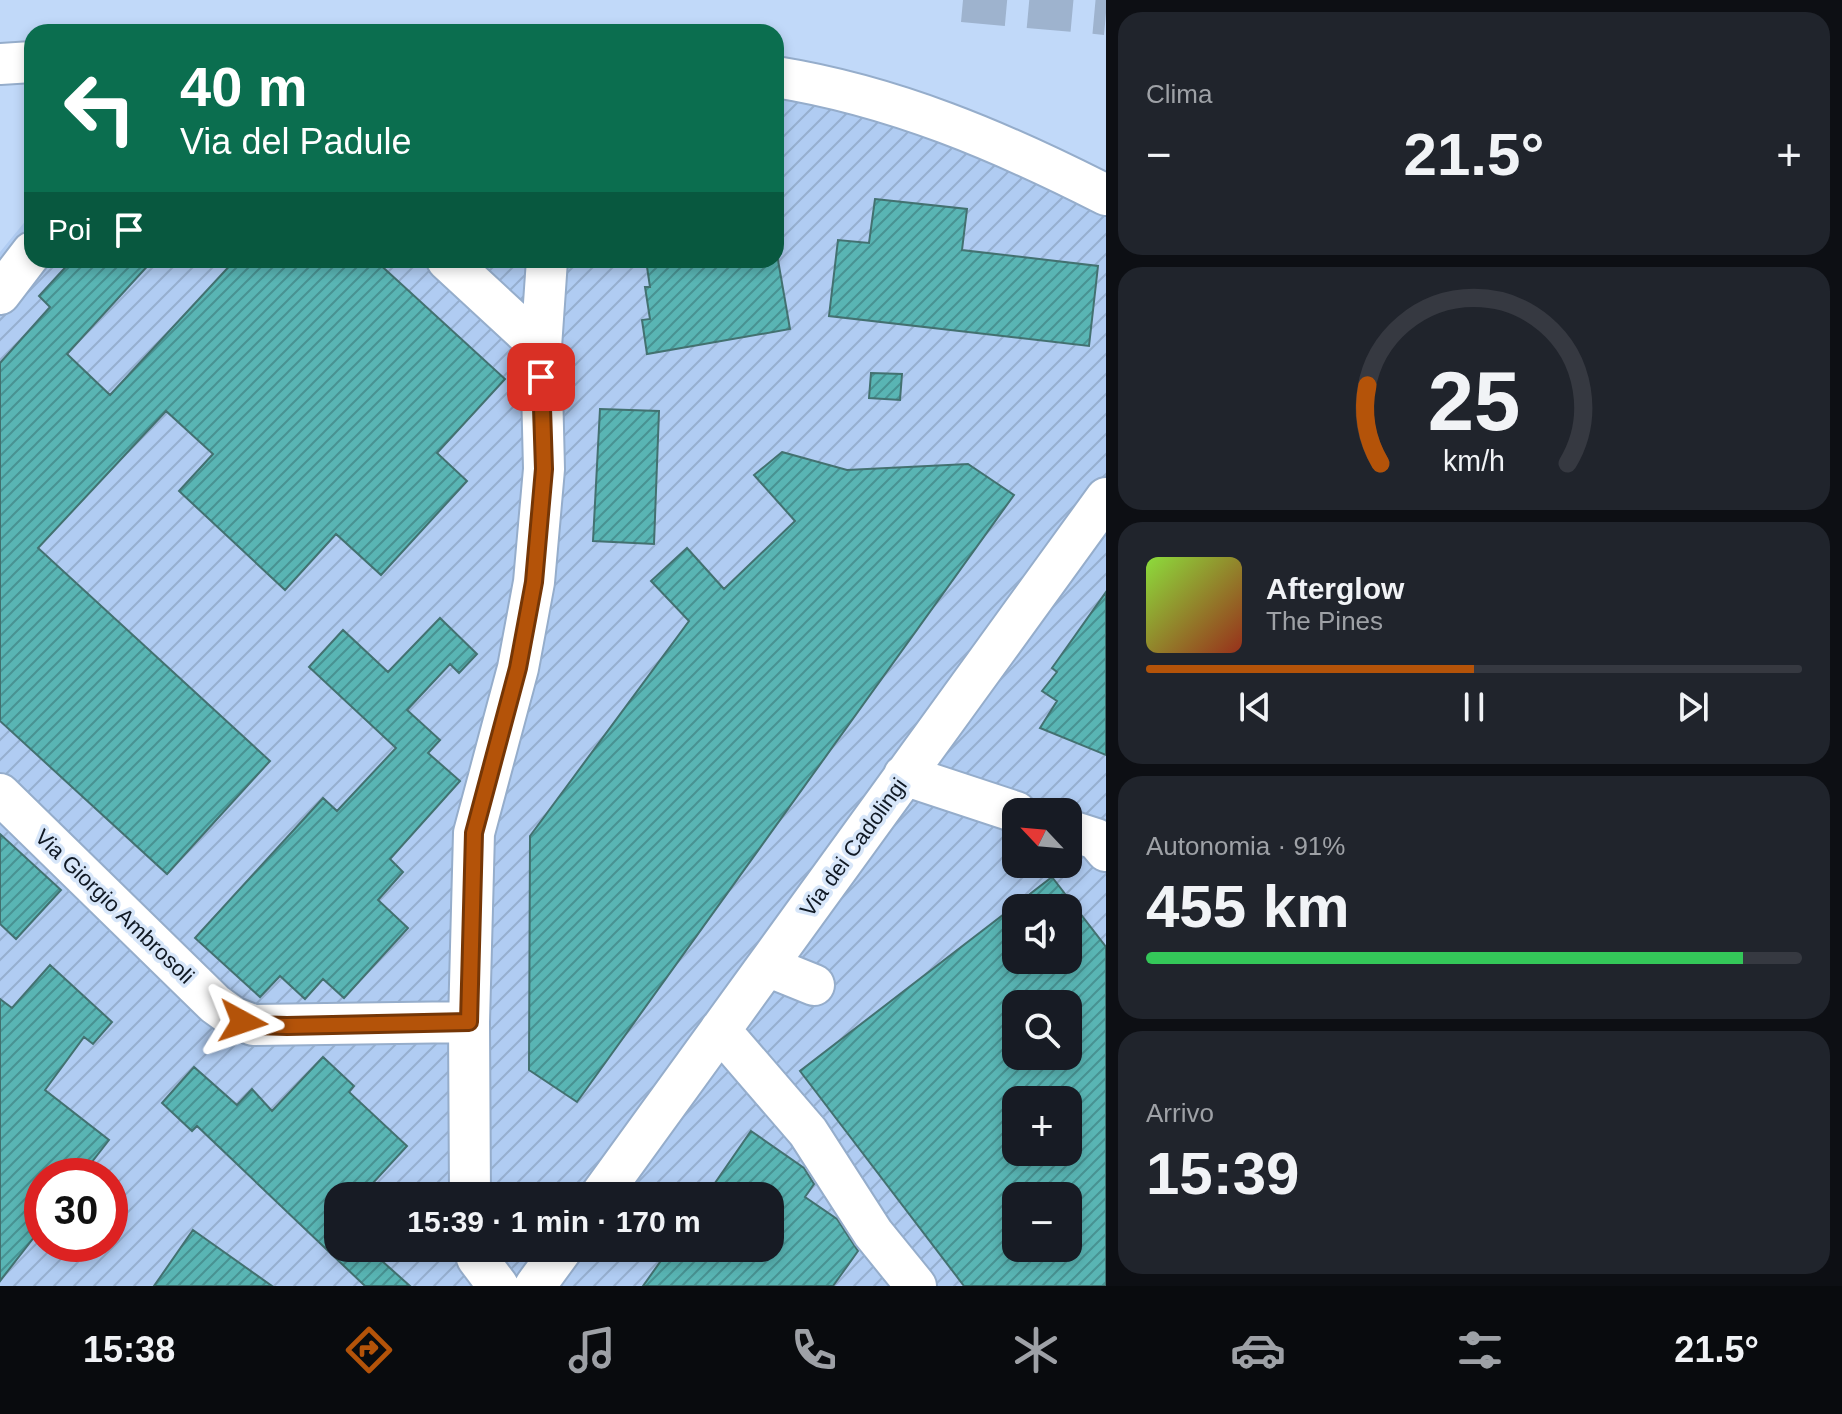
<!DOCTYPE html>
<html lang="it">
<head>
<meta charset="utf-8">
<style>
  :root { --surface:#171b24; --page:#20242c; --text:#f1f3f6; --muted:#9ea1a6; --line:#363941; --accent:#b45309 }
  body { margin:0; font-family:Arial,sans-serif; background:var(--page); color:var(--text); height:100vh; display:flex; flex-direction:column; font-size:30px; white-space:nowrap }
  * { box-sizing:border-box; margin:0 }
  p { font-size:26px; color:var(--muted) }
  .icon { flex:none; width:44px; height:44px; fill:none; stroke:currentColor; stroke-width:2; stroke-linecap:round; stroke-linejoin:round }
  .map { position:relative; flex:1; overflow:hidden }
  .sheet { display:flex; flex-direction:column; gap:12px; padding:12px; background:#0d0f14; width:736px }
  .sheet>* { flex:none }
  .hud { position:absolute; left:24px; top:24px; width:760px; height:244px; border-radius:24px; box-shadow:0 4px 12px #0003; background:#0b6e4f; color:#fff; overflow:hidden }
  .needle { width:52px; rotate:296deg }
  .tools { position:absolute; left:1002px; top:798px; display:grid; gap:16px }
  .tools a { display:grid; place-items:center; width:80px; height:80px; border-radius:16px; background:var(--surface); box-shadow:0 4px 12px #0003; font-size:40px }
  .speed { position:absolute; left:24px; top:1158px; display:flex; gap:16px; font-size:40px; font-weight:700; text-align:center }
  .speed>* { display:grid; place-content:center; width:104px; height:104px; border-radius:50%; background:var(--surface); box-shadow:0 4px 12px #0003; line-height:1 }
  .speed .limit { border:12px solid #d22; background:#fff; color:#111 }
  .pin { position:absolute; display:grid; place-items:center; width:68px; height:68px; color:#fff; margin:-34px; border-radius:16px; box-shadow:0 4px 12px #0006 }
  .me { position:absolute; width:88px; margin:-44px; rotate:95deg; stroke-linejoin:round; filter:drop-shadow(0 0 6px #0008) }
  .turn { display:flex; align-items:center; gap:28px; height:168px; padding:0 24px; font-size:36px }
  .turn .icon { width:104px; height:104px; stroke-width:2.5 }
  .turn b { display:block; font-size:56px; line-height:68px }
  .then { display:flex; align-items:center; height:76px; padding:0 24px; background:#0003; gap:16px; font-size:30px }
  .big { font-size:60px; font-weight:700; line-height:1.1 }
  .sheet .card { flex:1; display:flex; flex-direction:column; justify-content:center; gap:12px; min-width:0; padding:0 28px; border-radius:24px; background:var(--page) }
  .sheet .dial { align-items:center; gap:0 }
  .dial svg { height:208px; overflow:visible; fill:none; stroke:var(--line); stroke-width:7; stroke-linecap:round; text-anchor:middle }
  .dial text { fill:var(--text); stroke:none }
  .song { display:flex; align-items:center; gap:24px }
  .cover { width:96px; height:96px; border-radius:12px; background:linear-gradient(135deg,hsl(90 70% 55%),hsl(10 70% 35%)) }
  .played { height:8px; border-radius:4px; background:linear-gradient(90deg,var(--accent) 50%,var(--line) 50%) }
  .keys { display:flex; justify-content:space-around; direction:ltr }
  .heat { display:flex; justify-content:space-between; align-items:center; font-size:44px; direction:ltr }
  .charge { height:12px; border-radius:6px; background:linear-gradient(90deg,#34c759 91%,var(--line) 0) }
  .trip { position:absolute; left:324px; top:1182px; width:460px; height:80px; border-radius:24px; background:var(--surface); box-shadow:0 4px 12px #0003; font-weight:700; line-height:80px; text-align:center }
  .tab-bar { display:flex; height:128px; justify-content:space-around; align-items:center; background:#090b0e; color:var(--muted) }
  .tab-bar .icon { width:56px; height:56px }
  .tab-bar .current { color:var(--accent) }
  .tab-bar b { font-size:36px; color:var(--text) }
  main { display:flex; flex:1; min-height:0 }
  .map>svg:first-child { display:block }
  .industrial { fill:url(#industrial-furrows); fill-rule:evenodd }
  .building { fill:url(#building-hatch); stroke:#437170; stroke-width:2; fill-rule:evenodd }
  .lines { fill:none; stroke-linecap:round; stroke-linejoin:round }
  .highway-tunnel { stroke:#9eb3ce; stroke-width:44; stroke-dasharray:44 22; stroke-linecap:butt }
  .minor-casing { stroke:#95adcb; stroke-width:44 }
  .minor { stroke:#fff; stroke-width:40 }
  .route-casing { stroke:#753606; stroke-width:20 }
  .route { stroke:#b45309; stroke-width:14 }
  .labels { text-anchor:middle; stroke-width:7; stroke-linejoin:round; paint-order:stroke }
  .street-label { font-size:22px; fill:#101924; stroke:#d7e6f9 }
</style>
</head>
<body>
<main>
<div class="map">
<svg width="1106" height="1286" viewBox="0 0 1106 1286">
  <defs>
    <pattern id="industrial-furrows" width="10" height="10" patternUnits="userSpaceOnUse" patternTransform="scale(2)"><rect width="10" height="10" fill="#b0ccf2"/><path d="M-1 1l2-2M0 10L10 0M9 11l2-2" fill="none" stroke="#96afcf"/></pattern>
    <pattern id="building-hatch" width="6" height="6" patternUnits="userSpaceOnUse" patternTransform="scale(2)"><rect width="6" height="6" fill="#59b5b4"/><path d="M-1 1l2-2M0 6l6-6M5 7l2-2" fill="none" stroke="#489292"/></pattern>
  </defs>
  <rect width="100%" height="100%" fill="#c1d9f9"/>
  <path class="industrial" d="M776,77L1106,195V1286H0V252L32,213V260H776ZM1016,812H1068V864H1016ZM1016,908H1068V960H1016ZM1016,1004H1068V1056H1016ZM1016,1100H1068V1152H1016ZM42,1176H110V1244H42ZM338,1196H770V1248H338ZM1016,1196H1068V1248H1016Z"/>
  <path class="building" d="M875,199L967,209L962,250L1098,266L1089,346L829,316L838,240L869,243Z
    M72,260H153L67,354L110,395L235,260H375L505,379L437,453L467,481L381,575L336,534L285,590L179,491L213,454L166,411L38,548L270,761L167,874L0,721V363L50,307L39,296Z
    M646,260H778L790,329L647,354L642,320L650,319L645,287H650Z
    M871,373L902,374L900,400L869,398Z
    M600,409L659,411L654,544L593,541Z
    M782,452L847,470L968,464L1014,495L577,1102L529,1070L530,836L689,621L651,581L687,548L724,589L795,521L754,475Z
    M1106,592V755L1040,728L1057,701L1042,691L1057,672L1052,668Z
    M440,618L477,654L459,673L450,664L407,710L440,740L428,753L460,781L390,859L403,872L378,900L408,928L344,998L323,979L305,999L280,976L260,997L195,938L323,798L337,811L396,748L309,667L343,630L388,672Z
    M0,834L61,890L16,939L0,924Z
    M1052,877L1106,947V1286H964L800,1071ZM1016,908H1068V960H1016ZM1016,1004H1068V1056H1016ZM1016,1100H1068V1152H1016ZM1016,1196H1068V1248H1016Z
    M50,965L112,1022L93,1044L84,1037L45,1090L109,1140L81,1176H42V1227L0,1281V999L12,1008Z
    M323,1057L354,1086L349,1092L407,1146L361,1196H338V1248H395L382,1261L410,1286H365L197,1126L192,1131L162,1103L194,1067L237,1105L252,1089L272,1111Z
    M751,1131L804,1168L814,1184L805,1197L837,1219L858,1251L833,1286H643L670,1248H770V1196H706Z
    M193,1230L272,1286H154Z"/>
  <g class="lines">
    <path class="highway-tunnel" d="M963,0L1106,13"/>
    <defs>
      <path id="minor" d="M0,64L32,62
        M776,77C894,96 1000,141 1106,195
        M447,260L541,347
        M0,294L32,252
        M904,775L1016,812
        M0,794L215,1004L233,1017L253,1025L469,1022
        M1068,830L1096,839L1106,851
        M767,966L814,985
        M720,1030L808,1132L873,1233L916,1286
        M470,1196L469,1022L474,833L518,668L534,582L544,469L541,347L547,260
        M600,1196L1106,498
        M474,1248L477,1258L498,1286
        M535,1286L563,1248"/>
    </defs>
    <use href="#minor" class="minor-casing"/>
    <use href="#minor" class="minor"/>
  </g>
  <g class="lines">
    <defs>
      <path id="route" d="M243,1022L253,1025L287,1026L469,1022L474,833L518,668L534,582L544,469L541,377"/>
    </defs>
    <use href="#route" class="route-casing"/>
    <use href="#route" class="route"/>
  </g>
  <g class="labels">
    <g class="street-label">
      <text transform="translate(853 847) rotate(-54)" y="8">Via dei Cadolingi</text>
      <text transform="translate(115 906) rotate(44)" y="8">Via Giorgio Ambrosoli</text>
    </g>
  </g>
</svg>
<div class="tools">
<a><svg class="needle" viewBox="-14 -14 28 28"><path d="M0-13l5 13h-10z" fill="#e53935"/><path d="M0 13l5-13h-10z" fill="#9ea1a6"/></svg></a>
<a><svg class="icon" aria-label="sound" viewBox="0 0 24 24"><path d="M4 9h4l5-4v14l-5-4H4zM17 9q2 3 0 6"/></svg></a>
<a><svg class="icon" aria-label="search" viewBox="0 0 24 24"><circle cx="10" cy="10" r="6"/><path d="M15 15l6 6"/></svg></a>
<a>+</a>
<a>−</a>
</div>
<div class="speed"><div class="limit">30</div></div>
<div class="pin" style="left:541px;top:377px;background:#d93025"><svg class="icon" aria-label="arrive" viewBox="0 0 24 24"><path d="M6 21V4h12l-3 4 3 4H6"/></svg></div>
<svg class="me" style="left:243px;top:1022px" viewBox="-20 -20 40 40"><path d="M0-17L14 15 0 8-14 15z" fill="#b45309" stroke="#fff" stroke-width="4"/></svg>
<div class="trip">15:39 · 1 min · 170 m</div>
<div class="hud">
<div class="turn"><svg class="icon" aria-label="left" viewBox="0 0 24 24"><path d="M17 20v-9H6M10 6l-5 5 5 5"/></svg><div><b>40 m</b>Via del Padule</div></div>
<div class="then">Poi<svg class="icon" aria-label="arrive" viewBox="0 0 24 24"><path d="M6 21V4h12l-3 4 3 4H6"/></svg></div>
</div>
</div>
<section class="sheet">
<div class="card"><p>Clima</p>
<div class="heat"><a>−</a><b class="big">21.5°</b><a>+</a></div>
</div>
<div class="card dial"><svg viewBox="0 0 100 80">
<path d="M14 69A42 42 0 1 1 86 69"/>
<path d="M14 69A42 42 0 0 1 9 39" stroke="#b45309"/>
<text x="50" y="56" font-size="32" font-weight="700">25</text>
<text x="50" y="72" font-size="11">km/h</text>
</svg></div>
<div class="card">
<div class="song"><i class="cover"></i><div><b>Afterglow</b><p>The Pines</p></div></div>
<div class="played"></div>
<div class="keys"><svg class="icon" aria-label="previous" viewBox="0 0 24 24"><path d="M18 5L8 12l10 7zM5 5v14"/></svg><svg class="icon" aria-label="pause" viewBox="0 0 24 24"><path d="M8 5v14M16 5v14"/></svg><svg class="icon" aria-label="next" viewBox="0 0 24 24"><path d="M6 5l10 7-10 7zM19 5v14"/></svg></div>
</div>
<div class="card"><p>Autonomia · 91%</p><b class="big">455 km</b><div class="charge"></div></div>
<div class="card"><p>Arrivo</p><b class="big">15:39</b></div>
</section>
</main>
<nav class="tab-bar">
<b>15:38</b>
<svg class="icon current" aria-label="directions" viewBox="0 0 24 24"><path d="M12 3l9 9-9 9-9-9zM9 14v-3h6M13 9l2 2-2 2"/></svg>
<svg class="icon" aria-label="music" viewBox="0 0 24 24"><path d="M9 18V5l10-2v13"/><circle cx="6" cy="18" r="3"/><circle cx="16" cy="16" r="3"/></svg>
<svg class="icon" aria-label="phone" viewBox="0 0 24 24"><path d="M5 4h4l2 5-3 2q2 4 5 5l2-3 5 2v4C11 20 4 13 5 4z"/></svg>
<svg class="icon" aria-label="climate" viewBox="0 0 24 24"><path d="M12 3v18M4 7l16 10M4 17L20 7"/></svg>
<svg class="icon" aria-label="car" viewBox="0 0 24 24"><path d="M5 17H2v-5l4-1 3-4h7l3 4 3 1v5h-3M9 17h6M6 11h13"/><circle cx="7" cy="17" r="2"/><circle cx="17" cy="17" r="2"/></svg>
<svg class="icon" aria-label="filters" viewBox="0 0 24 24"><path d="M4 7h16M4 17h16"/><circle cx="9" cy="7" r="2"/><circle cx="15" cy="17" r="2"/></svg>
<b>21.5°</b>
</nav>
</body>
</html>
